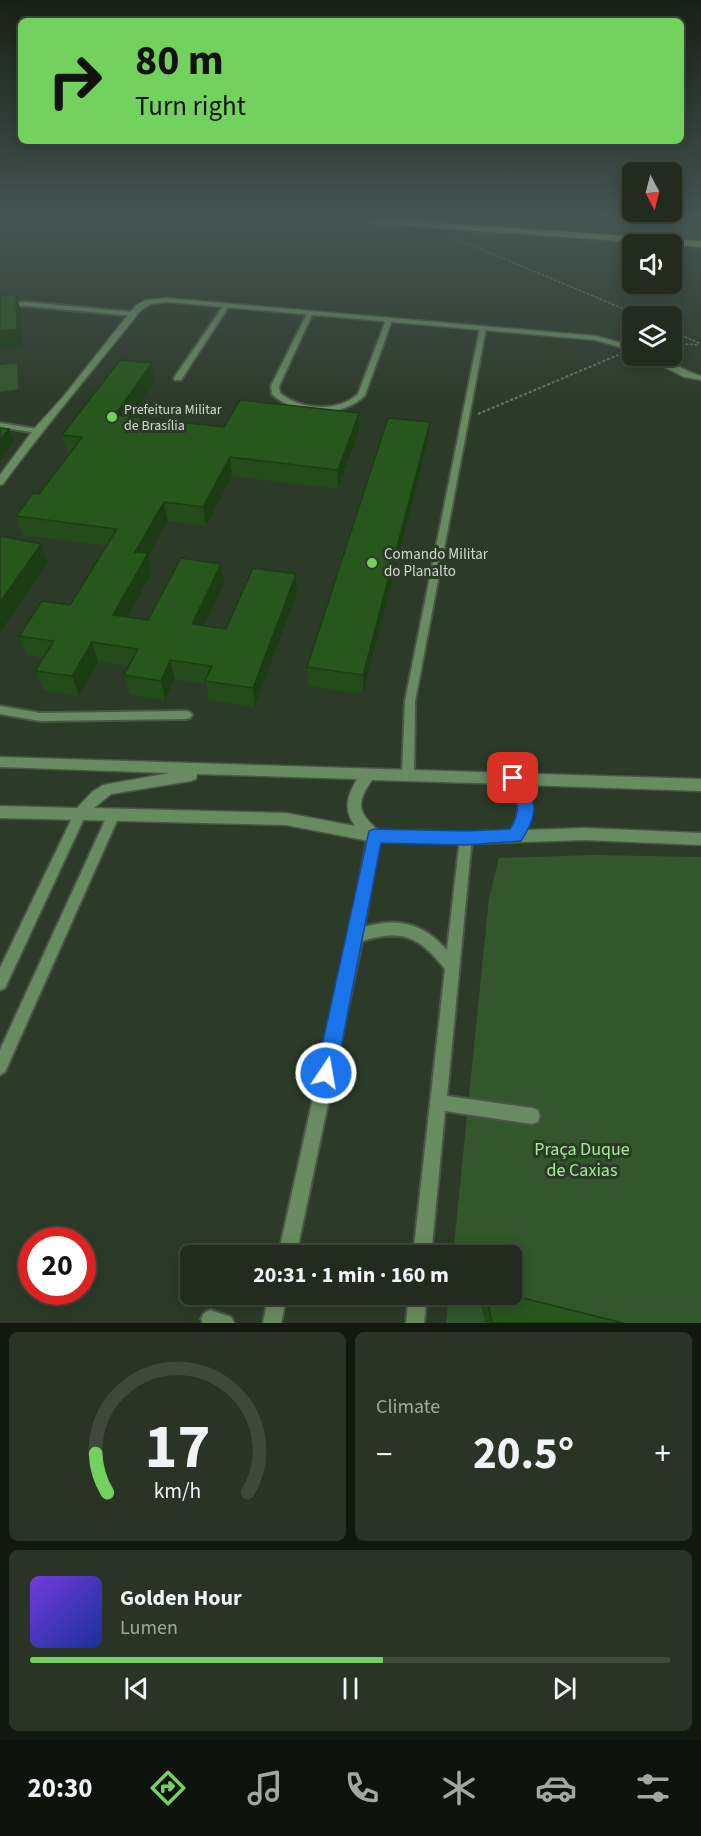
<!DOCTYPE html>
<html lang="en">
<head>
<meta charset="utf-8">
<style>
  :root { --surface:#212c1e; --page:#293427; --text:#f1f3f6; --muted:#a2a7a4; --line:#3e483c; --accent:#73d25d }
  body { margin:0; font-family:"Source Sans 3",sans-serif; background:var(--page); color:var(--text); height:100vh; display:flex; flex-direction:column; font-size:22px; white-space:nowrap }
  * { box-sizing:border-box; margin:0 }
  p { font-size:20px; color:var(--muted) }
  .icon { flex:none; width:33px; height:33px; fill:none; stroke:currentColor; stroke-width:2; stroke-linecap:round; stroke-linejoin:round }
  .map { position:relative; height:1323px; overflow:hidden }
  .panel { display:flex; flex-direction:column; gap:9px; padding:9px; background:#121810; flex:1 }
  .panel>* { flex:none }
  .banner { position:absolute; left:18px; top:18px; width:666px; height:126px; border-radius:9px; box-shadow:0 3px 15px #0003,0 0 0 2px var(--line); background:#73d25d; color:#111; overflow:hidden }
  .needle { width:39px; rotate:173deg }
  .fabs { position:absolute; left:622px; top:162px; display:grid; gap:12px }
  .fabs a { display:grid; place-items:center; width:60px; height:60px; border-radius:9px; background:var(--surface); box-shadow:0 3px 15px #0003,0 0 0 2px var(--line); font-size:30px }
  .speed { position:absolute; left:18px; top:1227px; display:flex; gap:12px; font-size:30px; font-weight:700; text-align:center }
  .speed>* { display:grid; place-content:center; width:78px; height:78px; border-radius:50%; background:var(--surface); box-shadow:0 3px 15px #0003,0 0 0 2px var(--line); line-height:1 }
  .speed .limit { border:9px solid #d22; background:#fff; color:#111 }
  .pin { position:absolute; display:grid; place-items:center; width:51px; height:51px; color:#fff; margin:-26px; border-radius:12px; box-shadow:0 3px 9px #0006 }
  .me { position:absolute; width:66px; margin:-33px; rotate:12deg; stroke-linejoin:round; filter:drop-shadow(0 0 4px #0008) }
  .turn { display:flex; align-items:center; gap:21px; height:126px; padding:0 18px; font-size:27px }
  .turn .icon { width:78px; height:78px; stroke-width:2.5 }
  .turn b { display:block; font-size:42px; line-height:51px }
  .big { font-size:45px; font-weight:700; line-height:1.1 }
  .panel .card { flex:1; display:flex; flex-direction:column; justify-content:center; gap:9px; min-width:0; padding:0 21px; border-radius:9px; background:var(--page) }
  .panel .dial { align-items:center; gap:0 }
  .dial svg { height:156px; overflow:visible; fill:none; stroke:var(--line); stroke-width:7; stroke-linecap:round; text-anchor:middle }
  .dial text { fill:var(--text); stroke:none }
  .song { display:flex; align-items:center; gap:18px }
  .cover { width:72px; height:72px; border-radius:9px; background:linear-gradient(135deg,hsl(260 70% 55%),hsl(230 70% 35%)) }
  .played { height:6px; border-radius:3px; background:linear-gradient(90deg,var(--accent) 55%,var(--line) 55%) }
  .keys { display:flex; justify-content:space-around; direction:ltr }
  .heat { display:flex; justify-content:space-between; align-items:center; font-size:33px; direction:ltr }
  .panel .tiles { flex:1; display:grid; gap:9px; grid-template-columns:1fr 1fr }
  .card:last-child { grid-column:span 2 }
  .trip { position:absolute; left:180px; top:1245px; width:342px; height:60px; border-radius:9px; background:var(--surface); box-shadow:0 3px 15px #0003,0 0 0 2px var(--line); font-weight:700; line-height:60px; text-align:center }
  .menu { display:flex; height:96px; justify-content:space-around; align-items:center; background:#0d120c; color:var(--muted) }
  .menu .icon { width:42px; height:42px }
  .menu .active { color:var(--accent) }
  .menu b { font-size:27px; color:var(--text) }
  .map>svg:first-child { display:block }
  .green { fill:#33562c }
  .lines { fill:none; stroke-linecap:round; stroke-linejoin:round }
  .service-casing { stroke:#4a5746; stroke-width:4 }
  .minor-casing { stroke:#4a5746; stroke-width:3 }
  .trunk-casing { stroke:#4a5746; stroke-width:4 }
  .path-far1 { stroke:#697666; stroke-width:1.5; stroke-dasharray:3 1.5; stroke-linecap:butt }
  .path { stroke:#697666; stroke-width:2; stroke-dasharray:3 2; stroke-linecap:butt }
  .service { fill:#698b61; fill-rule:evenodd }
  .minor { fill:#698b61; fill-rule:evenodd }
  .trunk { fill:#a8ee98; fill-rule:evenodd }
  .wall { fill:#224b19 }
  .shaded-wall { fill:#1c3d14 }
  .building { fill:#28571d; stroke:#1c3d14; stroke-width:1.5 }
  .route { fill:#1a73e8; stroke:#114b97; stroke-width:1.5 }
  .poi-dot { fill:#73d25d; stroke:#2c3b28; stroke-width:2 }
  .labels { text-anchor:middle; stroke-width:6; stroke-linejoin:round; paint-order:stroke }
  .far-poi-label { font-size:14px; fill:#d0d9ce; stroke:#2c3b28; text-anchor:start }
  .poi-label { font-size:15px; fill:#d0d9ce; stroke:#2c3b28; text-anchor:start }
  .near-park-label { font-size:18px; fill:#a6eb97; stroke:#2c3b28 }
</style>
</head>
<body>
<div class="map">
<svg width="701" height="1323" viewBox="0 0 701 1323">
  <rect width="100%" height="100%" fill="#2c3b28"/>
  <path class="green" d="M483,220H701V237L482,221Z
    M17,363L18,389L0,392V365Z
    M594,855L701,857V1323H446L449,1295L512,1294V1256L453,1255L489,898L499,858Z"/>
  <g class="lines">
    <defs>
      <path id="service" d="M26,302L133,312L136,314L133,316L26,306L0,308V304Z
        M224,305L229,306L181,380H175L174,378Z
        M308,312L313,313L279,386L280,393C301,410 337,413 358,394L386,320L389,318L392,320L365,395C343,419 294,416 272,394L271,386Z
        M483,326L486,328L415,701L414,775L412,778L408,780L404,778L402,775L405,701L480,328Z
        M0,423L37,429L41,431L37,433L0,427Z
        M0,706L40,713L186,711L190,712L192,715L190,718L186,719L40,721L0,714Z
        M80,809L84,810L86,814L5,988L0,990V968L76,810Z
        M113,811L117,812L119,816L5,1072L0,1075V1050L107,816L109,812Z
        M374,831L378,832L380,836L364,927C398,917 423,923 447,950L460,838L462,834L466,833L470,834L472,838L447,1096L532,1108L538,1110L540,1116L538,1122L532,1124L445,1111L431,1256H413L445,969C419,936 402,929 362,941L296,1256H278L349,936L368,836L370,832Z
        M269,1294H287L281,1323H263Z
        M409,1294H427L424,1323H406Z
        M210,1310L231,1317L234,1323H203L201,1319L204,1313Z"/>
      <path id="minor" d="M167,298L596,336L633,346V351L595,340L167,302L151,304L141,310C95,368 47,424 3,484L0,485V475L34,429L63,397L135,306L146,300Z
        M643,356C662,354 682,371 701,376V380L684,377Z
        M0,757L701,779V791L524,785C533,802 534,812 526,830L585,828L701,833V845L585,840L466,844L374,842L286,825L0,818V806L77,808L92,792L103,785L170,773L0,767ZM197,774L357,779C347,796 343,809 355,826L286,813L94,808L111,794L191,781L196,779ZM372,780L510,784C519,801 521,813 511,830L466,832L378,830C357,812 356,803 372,780Z"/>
      <path id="trunk" d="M366,220H400L701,241V247L370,223Z"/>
    </defs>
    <use href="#service" class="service-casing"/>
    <use href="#minor" class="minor-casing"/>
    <use href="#trunk" class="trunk-casing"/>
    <path class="path-far1" d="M454,238L641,316
      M672,331L701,344
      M672,343L699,345"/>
    <path class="path" d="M478,414L618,355"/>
    <use href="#service" class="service"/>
    <use href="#minor" class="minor"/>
    <use href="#trunk" class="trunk"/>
  </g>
  <path class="wall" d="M152,363L155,381L130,417L224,427L359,413V431L338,489L232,476L206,526L168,521L148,556L152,573L127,617L148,620L224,583L204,626L226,629L297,593L255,707L209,700L206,684L175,679L165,700L130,694L124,675L129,666L98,662L79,696L43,690L35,671L44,658L26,655L19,636L70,605L107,546L22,535L16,516L39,494L69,454H68L62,435Z
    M428,441L363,694L308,686L307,667Z
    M480,1294H507L623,1323H485L479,1296Z"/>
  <path class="shaded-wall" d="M16,294L21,311L22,346L0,349V331Z
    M152,363L155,381L119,433L115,415Z
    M359,413V431L338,489V470Z
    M430,422L428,441L363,694V675Z
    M9,429L14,443L0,460V440Z
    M230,457L232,476L206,526L203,507Z
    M164,502L168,521L148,556L152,573L118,634L113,615L135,552Z
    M41,544L48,563L0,632V602Z
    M221,564L224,583L196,644L192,624Z
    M296,574L297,593L255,707L253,688Z
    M92,642L98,662L79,696L72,676Z
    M170,660L175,679L165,700L161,681Z"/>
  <path class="building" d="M16,294L17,329L0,331V296Z
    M120,360L152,363L115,415L224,427L240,400L359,413L338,470L230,457L203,507L164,502L135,552L148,553L113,615L148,620L181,558L221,564L192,624L226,629L253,568L296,574L253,688L205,681L212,666L170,660L161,681L124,675L138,649L92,642L72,676L35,671L54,641L19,636L42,601L70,605L117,529L16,516L33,493L39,494L82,437L62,435Z
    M388,418L430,422L363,675L307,667Z
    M0,428L9,429L0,440Z
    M0,536L41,544L0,602Z
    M486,1294H507L623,1323H492Z"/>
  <linearGradient id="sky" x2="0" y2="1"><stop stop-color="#182016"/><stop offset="0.54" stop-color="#455553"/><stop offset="1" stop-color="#455553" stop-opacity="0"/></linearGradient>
  <rect width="701" height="405" fill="url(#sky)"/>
  <path class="route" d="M513,772L519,773C537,804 540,810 521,841L466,845L381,843L336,1073L333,1080L326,1083L319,1080L316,1073L369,831L374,829L466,831L510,829C524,808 516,798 505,778L508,773Z"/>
  <g class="poi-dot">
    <circle cx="112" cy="417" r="6"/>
    <circle cx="372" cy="563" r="6"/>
  </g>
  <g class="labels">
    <g class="far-poi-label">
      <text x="124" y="414">Prefeitura Militar<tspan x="124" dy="16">de Brasília</tspan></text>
    </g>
    <g class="poi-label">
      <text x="384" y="559">Comando Militar<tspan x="384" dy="17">do Planalto</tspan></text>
    </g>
    <g class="near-park-label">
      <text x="582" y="1155">Praça Duque<tspan x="582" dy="21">de Caxias</tspan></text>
    </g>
  </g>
</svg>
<div class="fabs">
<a><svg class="needle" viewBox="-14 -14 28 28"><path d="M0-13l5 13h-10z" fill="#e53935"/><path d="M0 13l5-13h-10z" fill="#a2a7a4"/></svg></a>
<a><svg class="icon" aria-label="sound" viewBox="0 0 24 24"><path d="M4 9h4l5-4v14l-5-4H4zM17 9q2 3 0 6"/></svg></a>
<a><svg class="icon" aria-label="layers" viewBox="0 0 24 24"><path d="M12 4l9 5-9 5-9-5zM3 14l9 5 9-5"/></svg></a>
</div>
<div class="speed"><div class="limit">20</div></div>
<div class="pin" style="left:513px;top:778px;background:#d93025"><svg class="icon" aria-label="arrive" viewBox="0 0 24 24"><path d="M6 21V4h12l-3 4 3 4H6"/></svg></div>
<svg class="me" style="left:326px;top:1073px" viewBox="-20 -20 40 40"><circle r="17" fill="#1a73e8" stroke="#fff" stroke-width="3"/><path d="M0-11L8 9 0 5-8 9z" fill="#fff"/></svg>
<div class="trip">20:31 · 1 min · 160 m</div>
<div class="banner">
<div class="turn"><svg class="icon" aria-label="right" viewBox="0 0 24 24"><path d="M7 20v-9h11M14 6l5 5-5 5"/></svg><div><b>80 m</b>Turn right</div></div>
</div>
</div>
<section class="panel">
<div class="tiles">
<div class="card dial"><svg viewBox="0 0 100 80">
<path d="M14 69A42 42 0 1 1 86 69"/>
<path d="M14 69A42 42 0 0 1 8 49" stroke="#73d25d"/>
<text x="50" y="56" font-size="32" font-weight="700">17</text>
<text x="50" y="72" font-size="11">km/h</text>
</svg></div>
<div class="card"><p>Climate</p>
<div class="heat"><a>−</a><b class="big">20.5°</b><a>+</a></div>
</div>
<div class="card">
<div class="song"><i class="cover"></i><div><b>Golden Hour</b><p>Lumen</p></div></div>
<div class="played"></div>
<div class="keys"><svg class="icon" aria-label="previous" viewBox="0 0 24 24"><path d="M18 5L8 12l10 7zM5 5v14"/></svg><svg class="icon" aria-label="pause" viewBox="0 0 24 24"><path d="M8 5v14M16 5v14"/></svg><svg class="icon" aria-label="next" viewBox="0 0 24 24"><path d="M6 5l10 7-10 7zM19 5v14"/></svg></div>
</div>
</div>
</section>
<nav class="menu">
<b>20:30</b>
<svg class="icon active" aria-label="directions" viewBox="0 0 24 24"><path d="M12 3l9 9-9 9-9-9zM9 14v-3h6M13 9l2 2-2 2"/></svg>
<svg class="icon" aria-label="music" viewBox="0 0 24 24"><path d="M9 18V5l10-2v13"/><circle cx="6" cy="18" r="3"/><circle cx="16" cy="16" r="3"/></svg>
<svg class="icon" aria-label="phone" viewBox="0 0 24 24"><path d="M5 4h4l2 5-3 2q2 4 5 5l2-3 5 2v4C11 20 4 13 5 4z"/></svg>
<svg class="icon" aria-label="climate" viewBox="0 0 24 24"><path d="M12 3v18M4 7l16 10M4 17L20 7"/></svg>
<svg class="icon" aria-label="car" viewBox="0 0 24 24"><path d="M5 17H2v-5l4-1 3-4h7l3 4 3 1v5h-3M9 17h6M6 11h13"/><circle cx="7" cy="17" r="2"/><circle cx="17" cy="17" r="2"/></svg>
<svg class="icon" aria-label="filters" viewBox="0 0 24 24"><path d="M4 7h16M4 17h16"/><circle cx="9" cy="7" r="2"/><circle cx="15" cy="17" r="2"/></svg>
</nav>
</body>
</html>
